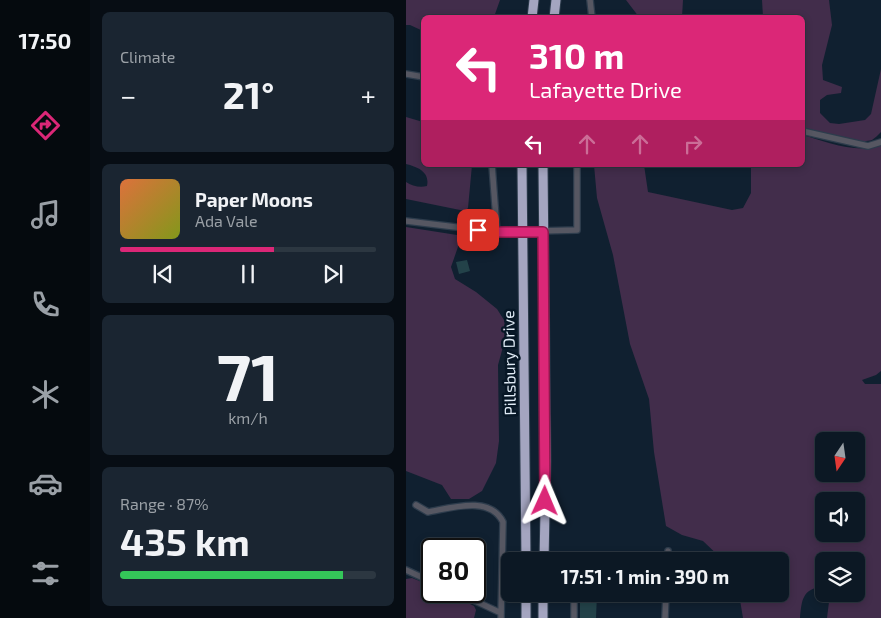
<!DOCTYPE html>
<html lang="en">
<head>
<meta charset="utf-8">
<style>
  :root { --surface:#0c1824; --page:#1a2531; --text:#f1f3f6; --muted:#9aa0a6; --line:#2c3741; --accent:#db2777 }
  body { margin:0; font-family:"Exo 2",sans-serif; background:var(--page); color:var(--text); height:100vh; display:flex; flex-direction:column; font-size:19px; white-space:nowrap }
  * { box-sizing:border-box; margin:0 }
  p { font-size:16px; color:var(--muted) }
  .icon { flex:none; width:28px; height:28px; fill:none; stroke:currentColor; stroke-width:2; stroke-linecap:round; stroke-linejoin:round }
  .map { position:relative; flex:1; overflow:hidden }
  .side { display:flex; flex-direction:column; gap:12px; padding:12px; background:#070d14; width:316px }
  .side>* { flex:none }
  .top-card { position:absolute; left:15px; top:15px; width:384px; height:152px; border-radius:8px; box-shadow:0 2px 8px #0003,0 0 0 1px var(--line); background:#db2777; color:#fff; overflow:hidden }
  .needle { width:32px; rotate:193deg }
  .buttons { position:absolute; left:409px; top:432px; display:grid; gap:10px }
  .buttons a { display:grid; place-items:center; width:50px; height:50px; border-radius:8px; background:var(--surface); box-shadow:0 2px 8px #0003,0 0 0 1px var(--line); font-size:25px }
  .speed { position:absolute; left:15px; top:538px; display:flex; gap:10px; font-size:25px; font-weight:700; text-align:center }
  .speed>* { display:grid; place-content:center; width:65px; height:65px; border-radius:50%; background:var(--surface); box-shadow:0 2px 8px #0003,0 0 0 1px var(--line); line-height:1 }
  .speed .limit { border:2px solid #111; border-radius:8px; background:#fff; color:#111 }
  .pin { position:absolute; display:grid; place-items:center; width:42px; height:42px; color:#fff; margin:-21px; border-radius:10px; box-shadow:0 2px 8px #0006 }
  .me { position:absolute; width:55px; margin:-28px; rotate:1deg; stroke-linejoin:round; filter:drop-shadow(0 0 4px #0008) }
  .turn { display:flex; align-items:center; gap:18px; height:105px; padding:0 25px; font-size:22px }
  .turn .icon { width:65px; height:65px; stroke-width:2.5 }
  .turn b { display:block; font-size:35px; line-height:42px }
  .lanes { display:flex; align-items:center; height:48px; padding:0 25px; background:#0003; justify-content:center; gap:25px; direction:ltr }
  .lanes .off { opacity:.35 }
  .big { font-size:38px; font-weight:700; line-height:1.1 }
  .side .widget { flex:1; display:flex; flex-direction:column; justify-content:center; gap:8px; min-width:0; padding:0 18px; border-radius:8px; background:var(--page) }
  .side .dial { align-items:center; gap:0 }
  .dial b { font-size:65px; line-height:1 }
  .song { display:flex; align-items:center; gap:15px }
  .cover { width:60px; height:60px; border-radius:8px; background:linear-gradient(135deg,hsl(20 70% 55%),hsl(70 70% 35%)) }
  .played { height:5px; border-radius:2px; background:linear-gradient(90deg,var(--accent) 60%,var(--line) 60%) }
  .keys { display:flex; justify-content:space-around; direction:ltr }
  .heat { display:flex; justify-content:space-between; align-items:center; font-size:28px; direction:ltr }
  .charge { height:8px; border-radius:4px; background:linear-gradient(90deg,#34c759 87%,var(--line) 0) }
  .trip { position:absolute; left:95px; top:552px; width:288px; height:50px; border-radius:8px; background:var(--surface); box-shadow:0 2px 8px #0003,0 0 0 1px var(--line); font-weight:700; line-height:50px; text-align:center }
  main { display:flex; flex:1; min-height:0 }
  .tab-bar { display:flex; flex-direction:column; width:90px; justify-content:space-around; align-items:center; background:#050a0e; color:var(--muted) }
  .tab-bar .icon { width:35px; height:35px }
  .tab-bar .active { color:var(--accent) }
  .tab-bar b { font-size:22px; color:var(--text) }
  .map>svg:first-child { display:block }
  .green { fill:#422d4b; fill-rule:evenodd }
  .building { fill:#234249 }
  .lines { fill:none; stroke-linecap:round; stroke-linejoin:round }
  .minor-casing { stroke:#2d3c4c; stroke-width:8 }
  .highway-casing { stroke:#2d3c4c; stroke-width:11 }
  .minor { stroke:#565762; stroke-width:5.5 }
  .highway { stroke:#a4a5c0; stroke-width:9 }
  .route-casing { stroke:#8e194d; stroke-width:12 }
  .route { stroke:#db2777; stroke-width:9 }
  .labels { text-anchor:middle; stroke-width:5; stroke-linejoin:round; paint-order:stroke }
  .street-label { font-size:16px; fill:#e0ebf6; stroke:#071726 }
</style>
</head>
<body>
<main>
<nav class="tab-bar">
<b>17:50</b>
<svg class="icon active" aria-label="directions" viewBox="0 0 24 24"><path d="M12 3l9 9-9 9-9-9zM9 14v-3h6M13 9l2 2-2 2"/></svg>
<svg class="icon" aria-label="music" viewBox="0 0 24 24"><path d="M9 18V5l10-2v13"/><circle cx="6" cy="18" r="3"/><circle cx="16" cy="16" r="3"/></svg>
<svg class="icon" aria-label="phone" viewBox="0 0 24 24"><path d="M5 4h4l2 5-3 2q2 4 5 5l2-3 5 2v4C11 20 4 13 5 4z"/></svg>
<svg class="icon" aria-label="climate" viewBox="0 0 24 24"><path d="M12 3v18M4 7l16 10M4 17L20 7"/></svg>
<svg class="icon" aria-label="car" viewBox="0 0 24 24"><path d="M5 17H2v-5l4-1 3-4h7l3 4 3 1v5h-3M9 17h6M6 11h13"/><circle cx="7" cy="17" r="2"/><circle cx="17" cy="17" r="2"/></svg>
<svg class="icon" aria-label="filters" viewBox="0 0 24 24"><path d="M4 7h16M4 17h16"/><circle cx="9" cy="7" r="2"/><circle cx="15" cy="17" r="2"/></svg>
</nav>
<section class="side">
<div class="widget"><p>Climate</p>
<div class="heat"><a>−</a><b class="big">21°</b><a>+</a></div>
</div>
<div class="widget">
<div class="song"><i class="cover"></i><div><b>Paper Moons</b><p>Ada Vale</p></div></div>
<div class="played"></div>
<div class="keys"><svg class="icon" aria-label="previous" viewBox="0 0 24 24"><path d="M18 5L8 12l10 7zM5 5v14"/></svg><svg class="icon" aria-label="pause" viewBox="0 0 24 24"><path d="M8 5v14M16 5v14"/></svg><svg class="icon" aria-label="next" viewBox="0 0 24 24"><path d="M6 5l10 7-10 7zM19 5v14"/></svg></div>
</div>
<div class="widget dial"><b>71</b><p>km/h</p></div>
<div class="widget"><p>Range · 87%</p><b class="big">435 km</b><div class="charge"></div></div>
</section>
<div class="map">
<svg width="475" height="618" viewBox="0 0 475 618">
  <rect width="100%" height="100%" fill="#102030"/>
  <path class="green" d="M0,0H94L88,17L18,18L17,31L4,25H0Z
    M220,0H277L276,17H233Z
    M356,0H423L426,25L416,65L417,80L436,87L435,93L421,95L414,100V113L424,123L433,124L459,120L465,114L475,69V132C472,135 469,138 466,140C451,145 412,131 396,127V18L357,17Z
    M0,117L17,122L18,165H66L62,208L59,211L0,199V182C6,186 14,188 21,186C24,172 12,167 0,164Z
    M396,135C419,141 451,155 475,145V371L470,375L456,380L459,384H475V618H421L424,594H450V561H418L417,586C396,590 396,599 394,618H337L333,594H374V561H318L297,541L276,535L260,526L248,452L243,399L224,344L207,255L191,198L188,165H238L242,192L326,210L337,208L345,193V165H396ZM418,441H450V474H418ZM418,501H450V534H418Z
    M0,227L51,235L53,244L45,267L49,279L70,292L91,309L98,320L100,336L92,365L93,441L90,463L76,491L63,499H45L36,485L0,471Z
    M6,578L26,586V591H38L68,606L70,610L68,618H0V579Z"/>
  <path class="building" d="M61,260L64,271L53,274L50,262Z
    M174,594H191L190,618H174Z"/>
  <g class="lines">
    <defs>
      <path id="minor" d="M184,0L186,18
        M0,74L18,77
        M396,131L462,146L475,142
        M86,165L91,232
        M0,221L91,232L171,230V165
        M10,505L22,512C45,508 84,495 97,522L95,618
        M261,561L262,551
        M0,570L26,582
        M48,591L95,613
        M168,598V618
        M259,618L260,594"/>
      <path id="highway" d="M126,18L128,0
        M148,18L150,0
        M116,165L120,561
        M137,165L140,461L138,561
        M120,594V618
        M137,618V594"/>
    </defs>
    <use href="#minor" class="minor-casing"/>
    <use href="#highway" class="highway-casing"/>
    <use href="#minor" class="minor"/>
    <use href="#highway" class="highway"/>
  </g>
  <g class="lines">
    <defs>
      <path id="route" d="M72,230L91,232H137L139,501"/>
    </defs>
    <use href="#route" class="route-casing"/>
    <use href="#route" class="route"/>
  </g>
  <g class="labels">
    <g class="street-label">
      <text transform="translate(103 363) rotate(-91)" y="6">Pillsbury Drive</text>
    </g>
  </g>
</svg>
<div class="buttons">
<a><svg class="needle" viewBox="-14 -14 28 28"><path d="M0-13l5 13h-10z" fill="#e53935"/><path d="M0 13l5-13h-10z" fill="#9aa0a6"/></svg></a>
<a><svg class="icon" aria-label="sound" viewBox="0 0 24 24"><path d="M4 9h4l5-4v14l-5-4H4zM17 9q2 3 0 6"/></svg></a>
<a><svg class="icon" aria-label="layers" viewBox="0 0 24 24"><path d="M12 4l9 5-9 5-9-5zM3 14l9 5 9-5"/></svg></a>
</div>
<div class="speed"><div class="limit">80</div></div>
<div class="pin" style="left:72px;top:230px;background:#d93025"><svg class="icon" aria-label="arrive" viewBox="0 0 24 24"><path d="M6 21V4h12l-3 4 3 4H6"/></svg></div>
<svg class="me" style="left:139px;top:501px" viewBox="-20 -20 40 40"><path d="M0-17L14 15 0 8-14 15z" fill="#db2777" stroke="#fff" stroke-width="4"/></svg>
<div class="trip">17:51 · 1 min · 390 m</div>
<div class="top-card">
<div class="turn"><svg class="icon" aria-label="left" viewBox="0 0 24 24"><path d="M17 20v-9H6M10 6l-5 5 5 5"/></svg><div><b>310 m</b>Lafayette Drive</div></div>
<div class="lanes"><svg class="icon" aria-label="left" viewBox="0 0 24 24"><path d="M17 20v-9H6M10 6l-5 5 5 5"/></svg><svg class="icon off" aria-label="ahead" viewBox="0 0 24 24"><path d="M12 20V5M6 11l6-6 6 6"/></svg><svg class="icon off" aria-label="ahead" viewBox="0 0 24 24"><path d="M12 20V5M6 11l6-6 6 6"/></svg><svg class="icon off" aria-label="right" viewBox="0 0 24 24"><path d="M7 20v-9h11M14 6l5 5-5 5"/></svg></div>
</div>
</div>
</main>
</body>
</html>
